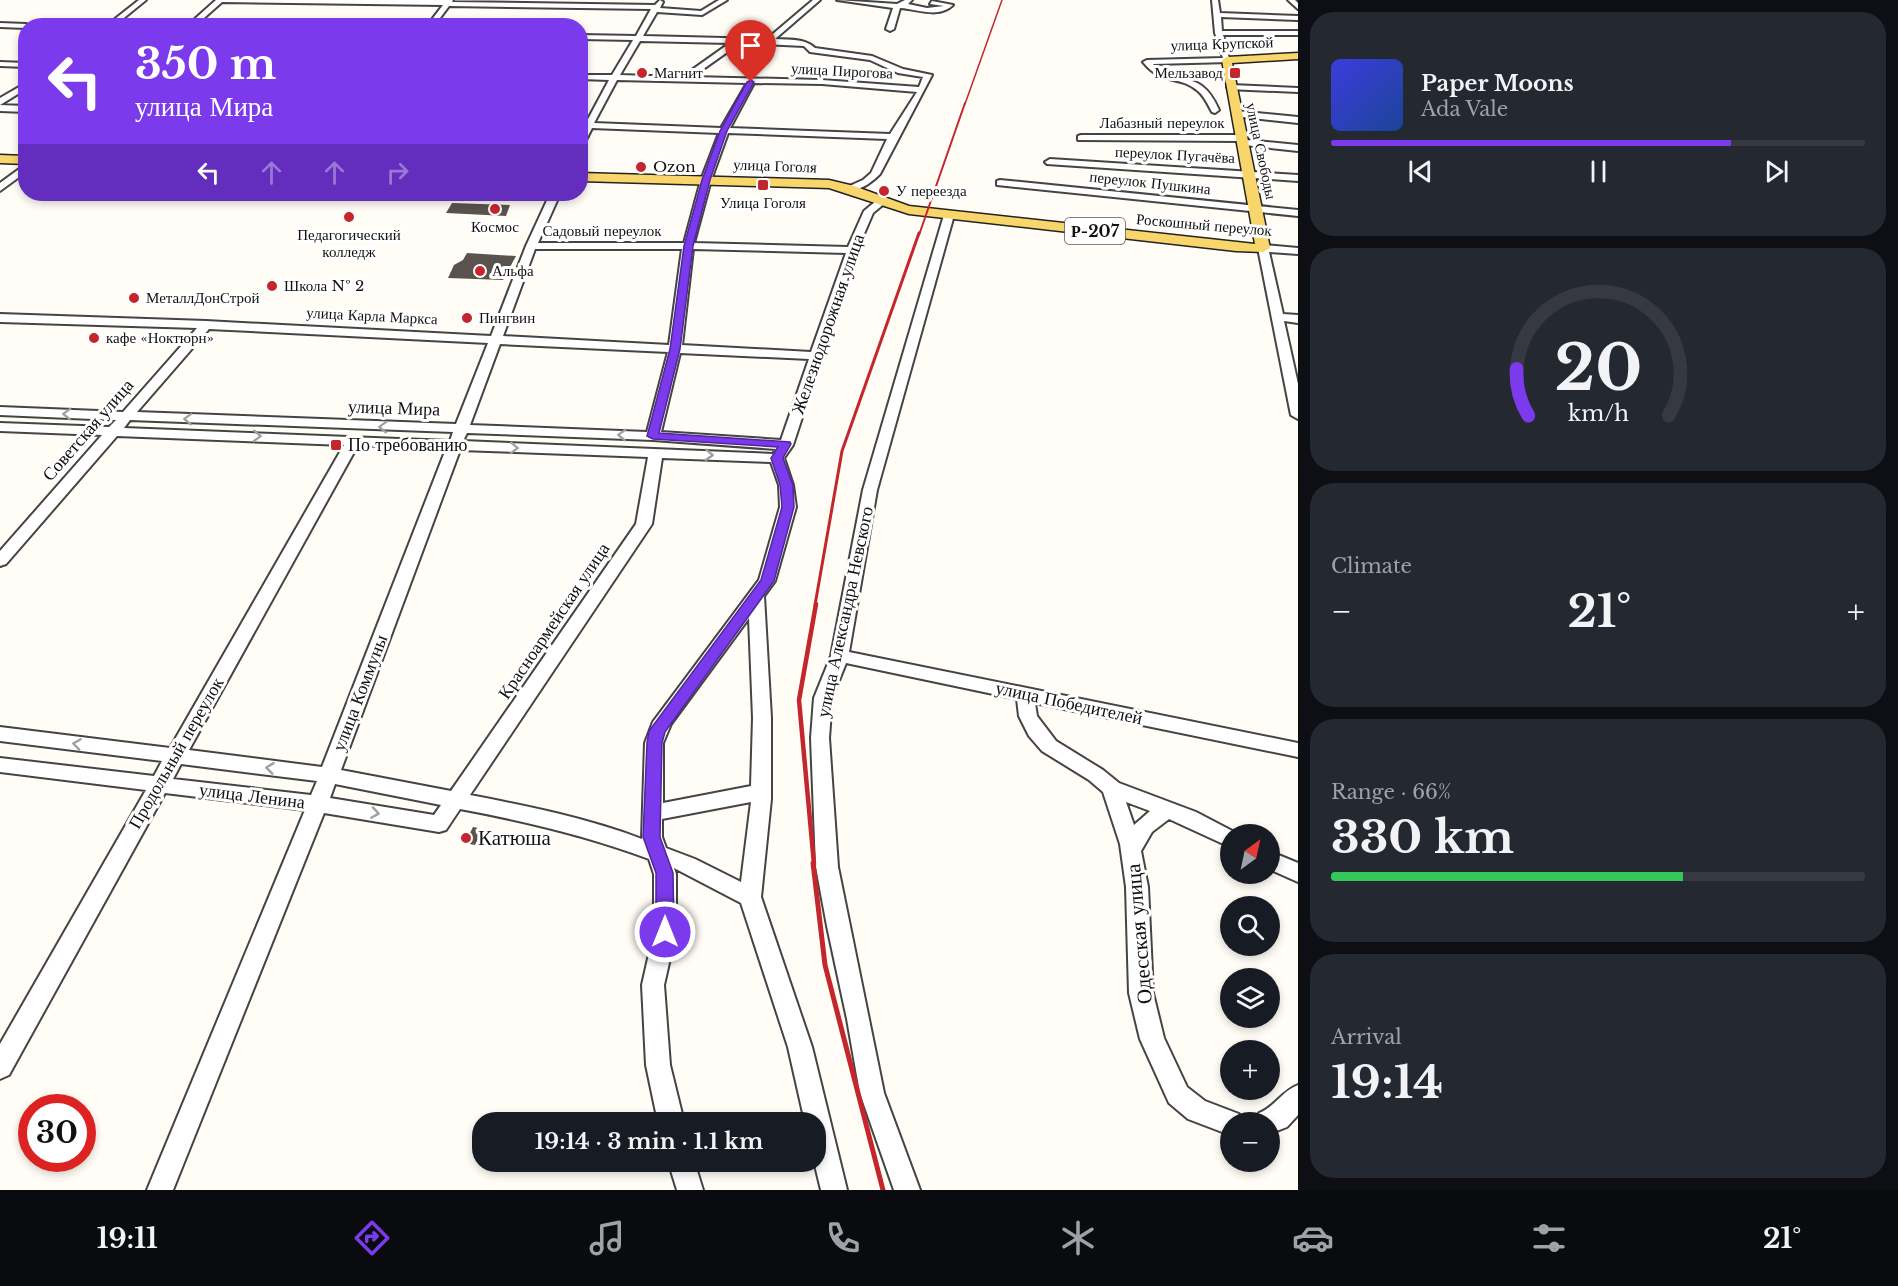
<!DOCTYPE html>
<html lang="en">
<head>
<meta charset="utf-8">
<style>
  :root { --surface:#171b24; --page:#242831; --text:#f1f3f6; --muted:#9ea1a6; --line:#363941; --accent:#7c3aed }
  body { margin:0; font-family:"Libre Baskerville",serif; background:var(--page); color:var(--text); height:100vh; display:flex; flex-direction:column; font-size:22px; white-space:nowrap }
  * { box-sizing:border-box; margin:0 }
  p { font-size:20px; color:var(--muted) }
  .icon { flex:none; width:33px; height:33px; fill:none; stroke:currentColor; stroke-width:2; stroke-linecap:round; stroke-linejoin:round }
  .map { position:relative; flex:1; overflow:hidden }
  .side { display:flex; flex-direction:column; gap:12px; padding:12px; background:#0d0f14; width:600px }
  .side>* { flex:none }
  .hud { position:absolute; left:18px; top:18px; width:570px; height:183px; border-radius:24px; box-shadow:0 3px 9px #0003; background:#7c3aed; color:#fff; overflow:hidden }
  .needle { width:39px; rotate:33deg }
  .controls { position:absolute; left:1220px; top:824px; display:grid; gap:12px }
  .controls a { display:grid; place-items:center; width:60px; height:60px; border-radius:50%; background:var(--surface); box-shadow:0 3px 9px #0003; font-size:30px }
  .speed { position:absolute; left:18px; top:1094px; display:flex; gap:12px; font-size:30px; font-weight:700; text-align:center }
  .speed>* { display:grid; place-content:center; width:78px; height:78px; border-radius:50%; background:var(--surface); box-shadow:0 3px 9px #0003; line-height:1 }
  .speed .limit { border:9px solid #d22; background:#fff; color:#111 }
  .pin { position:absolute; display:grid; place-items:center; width:51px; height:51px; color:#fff; margin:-62px -26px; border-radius:50% 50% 50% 0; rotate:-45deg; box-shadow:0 0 6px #0007 }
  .pin .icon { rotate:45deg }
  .me { position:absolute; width:66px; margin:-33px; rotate:0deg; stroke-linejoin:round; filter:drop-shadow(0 0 4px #0008) }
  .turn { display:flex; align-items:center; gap:21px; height:126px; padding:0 18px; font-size:27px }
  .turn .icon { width:78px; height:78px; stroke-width:2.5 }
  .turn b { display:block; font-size:42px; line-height:51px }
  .lanes { display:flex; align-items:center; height:57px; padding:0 18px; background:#0003; justify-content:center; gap:30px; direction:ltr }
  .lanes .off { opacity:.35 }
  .big { font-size:45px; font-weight:700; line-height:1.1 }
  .side .widget { flex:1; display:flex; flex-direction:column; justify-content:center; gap:9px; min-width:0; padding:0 21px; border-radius:24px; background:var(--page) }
  .side .dial { align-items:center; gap:0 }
  .dial svg { height:156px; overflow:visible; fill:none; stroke:var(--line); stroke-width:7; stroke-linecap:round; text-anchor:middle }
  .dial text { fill:var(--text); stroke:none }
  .song { display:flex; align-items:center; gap:18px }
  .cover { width:72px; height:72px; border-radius:9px; background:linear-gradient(135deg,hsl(240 70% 55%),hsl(220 70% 35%)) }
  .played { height:6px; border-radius:3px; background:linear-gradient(90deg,var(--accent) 75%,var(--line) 75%) }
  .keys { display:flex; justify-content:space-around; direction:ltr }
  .heat { display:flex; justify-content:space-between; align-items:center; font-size:33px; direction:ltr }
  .charge { height:9px; border-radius:4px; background:linear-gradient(90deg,#34c759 66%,var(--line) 0) }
  .trip { position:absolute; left:472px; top:1112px; width:354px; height:60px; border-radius:24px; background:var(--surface); box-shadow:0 3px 9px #0003; font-weight:700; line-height:60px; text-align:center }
  .tabs { display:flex; height:96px; justify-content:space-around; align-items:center; background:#090b0e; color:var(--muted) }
  .tabs .icon { width:42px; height:42px }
  .tabs .active { color:var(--accent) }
  .tabs b { font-size:27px; color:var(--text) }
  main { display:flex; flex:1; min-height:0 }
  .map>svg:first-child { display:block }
  .building { fill:#5a524d }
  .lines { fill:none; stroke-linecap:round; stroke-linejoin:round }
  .minor-casing { stroke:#444; stroke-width:4 }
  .major-casing { stroke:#222; stroke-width:3 }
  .minor { fill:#fff; fill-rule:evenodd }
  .major { fill:#f9d66b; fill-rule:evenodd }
  .rail-far4 { stroke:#c4262e; stroke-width:1.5 }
  .rail-far3 { stroke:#c4262e; stroke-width:2 }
  .rail-far2 { stroke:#c4262e; stroke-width:3 }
  .rail-far1 { stroke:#c4262e; stroke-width:4.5 }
  .rail { stroke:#c4262e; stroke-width:5 }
  .oneway { stroke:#a0a0a0 }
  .route { fill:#7c3aed; stroke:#51269a; stroke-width:1.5 }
  .poi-dot { fill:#c4262e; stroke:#fff; stroke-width:2 }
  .labels { text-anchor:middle; stroke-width:6; stroke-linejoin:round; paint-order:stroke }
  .far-street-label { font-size:15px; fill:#111; stroke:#fff }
  .far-poi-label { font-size:15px; fill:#111; stroke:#fff; text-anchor:start }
  .shield { fill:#fff; stroke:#585858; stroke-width:1.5 }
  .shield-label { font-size:16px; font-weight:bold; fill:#111 }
  .street-label { font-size:18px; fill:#111; stroke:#fff }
  .poi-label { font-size:18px; fill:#111; stroke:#fff; text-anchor:start }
  .near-poi-label { font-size:21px; fill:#111; stroke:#fff; text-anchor:start }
  .near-street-label { font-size:21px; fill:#111; stroke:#fff }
</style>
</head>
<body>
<main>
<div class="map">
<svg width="1298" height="1190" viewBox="0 0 1298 1190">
  <rect width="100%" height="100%" fill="#fffdf5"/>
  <path class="building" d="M452,203L510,205L506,216L446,213Z
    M467,253L516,256L503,280L448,278L454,265L463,260Z
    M473,827L483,829L475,845L465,843Z"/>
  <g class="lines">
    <defs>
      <path id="minor" d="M139,0H146L114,26H106Z
        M216,0H453L452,2L655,5L660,0L663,2L660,8L701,11L719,0H727L702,15L657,12L643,36L767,39L813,0H820L775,39C790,40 804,38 815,48L872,56L903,69L932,75L880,174C872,182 856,195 845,188L863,180L871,173L887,139L728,133L711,180L694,243L848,247L864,211L876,201L885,203L873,213L857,250L793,445L784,458L793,485L796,507L775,581L764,596L771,718V799L761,897L812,1047L847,1190H821L814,1161H816V1122H805L788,1047L741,903L674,868L676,874V932L664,985L670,1065L684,1122H658L646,1065L642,985L654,932V874L649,859C588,836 524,821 460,809L446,830L439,832L324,813L173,1190H147L305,810L165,793L9,1075L0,1079V1044L146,790L0,772V758L154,776L162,761L0,741V727L170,748L344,445L117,436L6,564L0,566V551L102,435L0,431V423L109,427L116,420L0,415V407L123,412L197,328L0,322V314L206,321L491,336L526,246L550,194H560L538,243H684L701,180L719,133L592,128L585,142L580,145V133L583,128H580V122L586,123L609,80L580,79V75H612L633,40L580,39V35L636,36L651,9L449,6L434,26H427L443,5L222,2L195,26H187ZM640,41L730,43L682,77L620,75ZM740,43L804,46L810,52L870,60L898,73L923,77L919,87L822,80L692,77ZM617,80L747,83L721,128L594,123ZM754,83L822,84L917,92L890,134L730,128ZM535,249H682L669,345L503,336ZM693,249L846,253L811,352L682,345ZM209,329L488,343L456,424L137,412ZM500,344L668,352L647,432L470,425ZM680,353L809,359L781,440L661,432ZM130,420L453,432L450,441L124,428ZM467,433L653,440L776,449L773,454L463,441ZM358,445L446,449L322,767L189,750ZM460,450L648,457L636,524L451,791L341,770ZM662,458L771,462L779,485L780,507L759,580L653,722L645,743L642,839C587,818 527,806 470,795L652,524ZM749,618L753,718L751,786L663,803V743L671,724ZM181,764L317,781L311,795L173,779ZM335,784L441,805L434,815L330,798ZM751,802L741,882L695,859L666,848L662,837V819Z
        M837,0L897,4L905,0H912L908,4L927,8L944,6L930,4L932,1L953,5C938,19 918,9 900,8L894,29L890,31L886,29L893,8Z
        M1212,0H1218L1220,13L1298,16V20L1221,17L1222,31H1298V35H1223L1230,62L1153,64C1166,80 1187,75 1202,86C1210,92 1215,101 1219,110L1215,113L1212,112C1208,105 1205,97 1198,91C1180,75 1162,86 1143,62L1147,60L1223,58L1215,33Z
        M1288,0H1295L1298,3V9Z
        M0,23L26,24L29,26H26V28L0,27Z
        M0,62L26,63V67L0,66Z
        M26,83V89L0,105V98Z
        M1231,85L1298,88V92L1228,89L1227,87Z
        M0,105L26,106V112L0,111Z
        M1237,111L1298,117V123L1234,116L1233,114Z
        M1081,135H1243L1246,136V140L1298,145V151L1244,145L1241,144L1240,141L1078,140V136Z
        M1050,159L1298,175V181L1047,164L1045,162Z
        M26,164V172L0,191V183Z
        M1000,180L1298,210V216L997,185V181Z
        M949,212L954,215L877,490L849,652L1298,743V757L1035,703L1037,716L1056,741L1103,770L1119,783L1196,812L1238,834H1230V847L1169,819L1152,832L1141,851L1148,887L1153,993L1164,1038L1187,1087L1205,1101L1239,1114L1242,1122H1230V1135L1188,1119L1169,1103L1140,1039L1129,993L1126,887L1120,844L1103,792L1089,780L1042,751L1029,736L1019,716L1017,699L846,663L832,698L829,738L838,867L884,1093L920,1190H894L860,1093L847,1019L827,926L816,867L811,738L814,698L831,656L863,490L944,215ZM1126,802L1150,811L1134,825Z
        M1263,245L1298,248V254L1269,252L1283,314L1298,315V323L1284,321L1298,384V419L1291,415L1258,248Z
        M1269,851L1298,863V882L1269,869Z
        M1298,1085V1115L1287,1127L1269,1134V1122H1255L1259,1113C1275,1107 1282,1091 1298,1085Z
        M668,1161H694L703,1190H677Z"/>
      <path id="major" d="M1298,53V59L1232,63L1270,248L1263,252L1236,251L909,214L829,188L580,181V173L829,180L854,186L909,206L1255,244L1222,60L1227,57Z
        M0,155L26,156V164L0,163Z"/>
    </defs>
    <use href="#minor" class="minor-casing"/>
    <use href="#major" class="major-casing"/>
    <use href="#minor" class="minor"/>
    <use href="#major" class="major"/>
    <path class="rail-far4" d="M965,104L1002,0"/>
    <path class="rail-far3" d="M919,235L965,103"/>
    <path class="rail-far2" d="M815,605L842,451L919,233"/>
    <path class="rail-far1" d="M814,864L799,700L816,604"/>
    <path class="rail" d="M813,863L825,965L883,1190"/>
  </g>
  <defs><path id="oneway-chevron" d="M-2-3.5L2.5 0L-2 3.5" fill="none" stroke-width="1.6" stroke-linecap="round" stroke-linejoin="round" transform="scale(1.5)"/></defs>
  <g class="oneway">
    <use href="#oneway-chevron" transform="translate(67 414) rotate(-178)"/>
    <use href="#oneway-chevron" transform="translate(188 419) rotate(-178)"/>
    <use href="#oneway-chevron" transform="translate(383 427) rotate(-178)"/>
    <use href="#oneway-chevron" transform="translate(622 435) rotate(-178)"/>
    <use href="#oneway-chevron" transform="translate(257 436) rotate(2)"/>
    <use href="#oneway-chevron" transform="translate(514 448) rotate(2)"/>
    <use href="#oneway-chevron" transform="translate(709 455) rotate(3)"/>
    <use href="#oneway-chevron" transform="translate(77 744) rotate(-172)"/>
    <use href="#oneway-chevron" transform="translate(270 768) rotate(-173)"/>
    <use href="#oneway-chevron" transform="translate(375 813) rotate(9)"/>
  </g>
  <path class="route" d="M751,80L754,82L727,131L710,180L693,246L680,349L659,433L790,442L791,444L783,458L793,485L794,507L774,581L665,732L662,743L660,837L673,873L674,932L671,938L665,940L658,938L656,932V873L643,837L647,743L649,731L761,580L782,507L780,485L771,458L778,447L653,439L647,436L670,349L684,246L702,180L720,131L747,82Z"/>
  <g class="poi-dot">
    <circle cx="642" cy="73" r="6"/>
    <rect x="1229" y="67" width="12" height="12" rx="3"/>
    <circle cx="641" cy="167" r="6"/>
    <rect x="757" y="179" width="12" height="12" rx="3"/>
    <circle cx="884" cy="191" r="6"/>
    <circle cx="495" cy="209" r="6"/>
    <circle cx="349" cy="217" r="6"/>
    <circle cx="480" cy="271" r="6"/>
    <circle cx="272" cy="286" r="6"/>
    <circle cx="134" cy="298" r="6"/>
    <circle cx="467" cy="318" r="6"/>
    <circle cx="94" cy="338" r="6"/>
    <rect x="330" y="439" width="12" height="12" rx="3"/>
    <circle cx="466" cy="838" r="6"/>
  </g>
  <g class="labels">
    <g class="far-street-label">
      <text transform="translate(1222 44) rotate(-2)" y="5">улица Крупской</text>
      <text transform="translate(842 71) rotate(3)" y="5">улица Пирогова</text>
      <text x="1162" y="128">Лабазный переулок</text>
      <text transform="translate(1261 151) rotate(78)" y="5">улица Свободы</text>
      <text transform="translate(1175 155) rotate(3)" y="5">переулок Пугачёва</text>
      <text transform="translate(775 166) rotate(2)" y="5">улица Гоголя</text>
      <text transform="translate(1150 183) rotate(6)" y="5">переулок Пушкина</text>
      <text transform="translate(1204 225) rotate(5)" y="5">Роскошный переулок</text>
      <text x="602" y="236">Садовый переулок</text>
      <text transform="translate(372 316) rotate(3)" y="5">улица Карла Маркса</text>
    </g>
    <g class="far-poi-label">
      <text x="654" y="78">Магнит</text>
      <text x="1223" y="78" text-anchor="end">Мельзавод</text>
      <text x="653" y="172">Ozon</text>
      <text x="896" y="196">У переезда</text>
      <text x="763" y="208" text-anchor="middle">Улица Гоголя</text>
      <text x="495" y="232" text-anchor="middle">Космос</text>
      <text x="349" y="240" text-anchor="middle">Педагогический<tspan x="349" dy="17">колледж</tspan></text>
      <text x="492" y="276">Альфа</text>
      <text x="284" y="291">Школа № 2</text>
      <text x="146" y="303">МеталлДонСтрой</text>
      <text x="479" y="323">Пингвин</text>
      <text x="106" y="343">кафе «Ноктюрн»</text>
    </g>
    <rect class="shield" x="1065" y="218" width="60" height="26" rx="4.5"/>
    <g class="shield-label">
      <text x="1095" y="237">Р-207</text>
    </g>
    <g class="street-label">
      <text transform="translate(828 324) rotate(-71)" y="6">Железнодорожная улица</text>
      <text transform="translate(394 408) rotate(2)" y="6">улица Мира</text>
      <text transform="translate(88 430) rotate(-49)" y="6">Советская улица</text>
      <text transform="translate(845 612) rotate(-78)" y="6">улица Александра Невского</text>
      <text transform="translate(554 621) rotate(-56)" y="6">Красноармейская улица</text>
      <text transform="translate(360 693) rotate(-69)" y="6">улица Коммуны</text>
      <text transform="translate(1069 703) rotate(12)" y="6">улица Победителей</text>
      <text transform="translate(176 753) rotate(-60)" y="6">Продольный переулок</text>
      <text transform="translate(252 796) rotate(7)" y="6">улица Ленина</text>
    </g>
    <g class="poi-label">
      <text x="348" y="451">По требованию</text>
    </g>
    <g class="near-poi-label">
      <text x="478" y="845">Катюша</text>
    </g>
    <g class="near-street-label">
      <text transform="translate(1139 934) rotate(-95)" y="7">Одесская улица</text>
    </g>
  </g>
</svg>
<div class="controls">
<a><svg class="needle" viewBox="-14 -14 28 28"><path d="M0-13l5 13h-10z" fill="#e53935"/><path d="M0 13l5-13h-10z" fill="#9ea1a6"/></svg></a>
<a><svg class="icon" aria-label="search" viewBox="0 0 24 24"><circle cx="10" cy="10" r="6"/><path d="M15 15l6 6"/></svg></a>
<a><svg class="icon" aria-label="layers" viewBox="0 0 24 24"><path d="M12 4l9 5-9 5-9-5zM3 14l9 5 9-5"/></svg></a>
<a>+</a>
<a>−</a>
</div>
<div class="speed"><div class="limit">30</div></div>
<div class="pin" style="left:751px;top:82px;background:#d93025"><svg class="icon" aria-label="arrive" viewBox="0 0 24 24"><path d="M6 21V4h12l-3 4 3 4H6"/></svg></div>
<svg class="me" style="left:665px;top:932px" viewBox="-20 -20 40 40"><circle r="17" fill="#7c3aed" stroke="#fff" stroke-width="3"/><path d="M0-11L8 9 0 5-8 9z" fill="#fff"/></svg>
<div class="trip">19:14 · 3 min · 1.1 km</div>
<div class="hud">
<div class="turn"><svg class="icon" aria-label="left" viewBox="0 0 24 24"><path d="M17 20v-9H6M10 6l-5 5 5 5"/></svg><div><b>350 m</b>улица Мира</div></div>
<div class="lanes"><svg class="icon" aria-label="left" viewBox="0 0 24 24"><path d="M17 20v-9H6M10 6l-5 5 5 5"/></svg><svg class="icon off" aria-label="ahead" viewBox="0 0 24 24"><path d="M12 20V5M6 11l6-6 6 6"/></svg><svg class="icon off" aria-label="ahead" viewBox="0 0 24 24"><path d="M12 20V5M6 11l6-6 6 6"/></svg><svg class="icon off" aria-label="right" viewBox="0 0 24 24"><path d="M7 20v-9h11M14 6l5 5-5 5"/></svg></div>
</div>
</div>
<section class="side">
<div class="widget">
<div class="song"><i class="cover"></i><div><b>Paper Moons</b><p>Ada Vale</p></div></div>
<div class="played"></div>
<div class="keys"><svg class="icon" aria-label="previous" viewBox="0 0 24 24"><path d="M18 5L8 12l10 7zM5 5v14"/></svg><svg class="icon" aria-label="pause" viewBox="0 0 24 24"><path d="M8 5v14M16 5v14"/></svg><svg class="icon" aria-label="next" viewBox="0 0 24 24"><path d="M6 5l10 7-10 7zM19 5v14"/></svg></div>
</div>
<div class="widget dial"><svg viewBox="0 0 100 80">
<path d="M14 69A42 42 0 1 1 86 69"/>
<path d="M14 69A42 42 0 0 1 8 45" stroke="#7c3aed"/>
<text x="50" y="56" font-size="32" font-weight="700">20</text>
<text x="50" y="72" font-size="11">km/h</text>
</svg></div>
<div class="widget"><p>Climate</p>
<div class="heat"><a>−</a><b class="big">21°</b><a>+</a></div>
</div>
<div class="widget"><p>Range · 66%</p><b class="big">330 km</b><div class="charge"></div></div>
<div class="widget"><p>Arrival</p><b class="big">19:14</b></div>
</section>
</main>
<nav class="tabs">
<b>19:11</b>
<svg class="icon active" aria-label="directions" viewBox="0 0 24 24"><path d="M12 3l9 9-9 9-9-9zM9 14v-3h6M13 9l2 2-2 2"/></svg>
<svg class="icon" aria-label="music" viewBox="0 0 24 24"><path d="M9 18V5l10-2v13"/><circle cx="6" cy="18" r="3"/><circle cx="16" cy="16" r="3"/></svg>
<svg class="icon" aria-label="phone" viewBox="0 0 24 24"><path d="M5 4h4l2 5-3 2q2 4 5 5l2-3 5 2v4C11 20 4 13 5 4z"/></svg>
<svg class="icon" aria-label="climate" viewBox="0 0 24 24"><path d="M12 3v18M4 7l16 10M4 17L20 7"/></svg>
<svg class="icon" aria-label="car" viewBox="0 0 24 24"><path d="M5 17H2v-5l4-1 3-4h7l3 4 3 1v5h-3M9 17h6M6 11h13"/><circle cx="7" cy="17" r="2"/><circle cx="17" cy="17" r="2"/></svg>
<svg class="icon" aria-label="filters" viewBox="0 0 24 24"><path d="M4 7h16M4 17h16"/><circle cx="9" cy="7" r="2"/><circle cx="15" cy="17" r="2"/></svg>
<b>21°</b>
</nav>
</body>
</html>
